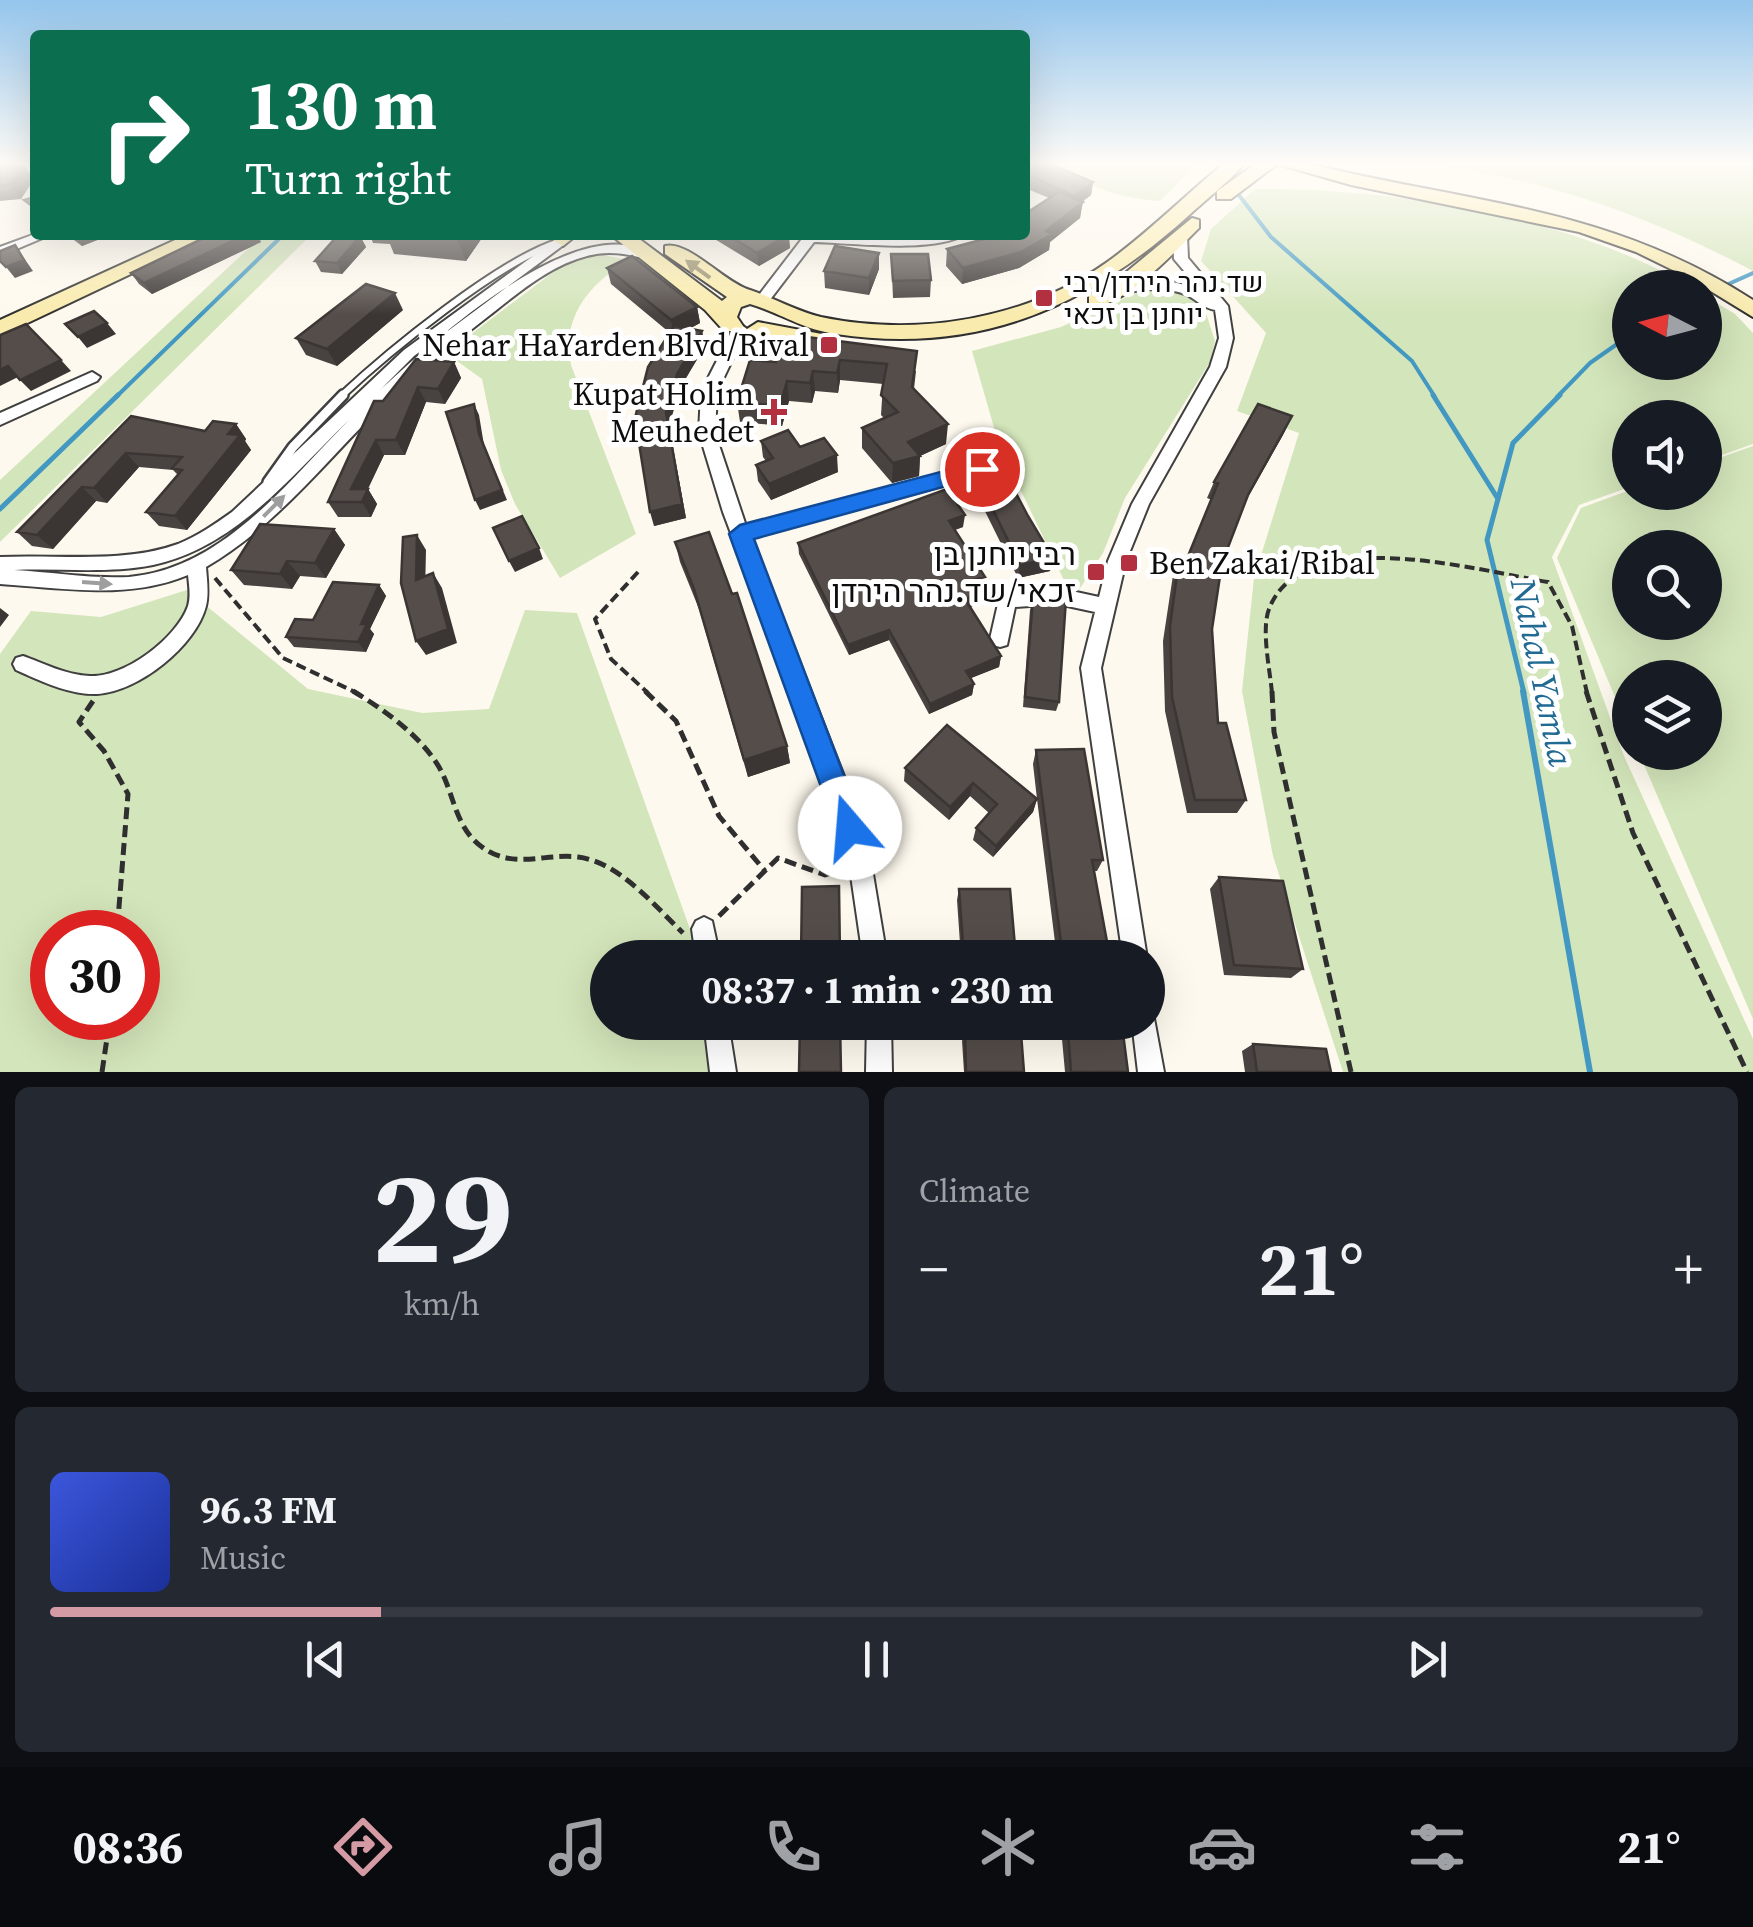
<!DOCTYPE html>
<html lang="en">
<head>
<meta charset="utf-8">
<style>
  :root { --surface:#171b24; --page:#242831; --text:#f1f3f6; --muted:#9ea1a6; --line:#363941; --accent:#d59ba4 }
  body { margin:0; font-family:"Source Serif 4",Heebo,serif; background:var(--page); color:var(--text); height:100vh; display:flex; flex-direction:column; font-size:38px; white-space:nowrap }
  * { box-sizing:border-box; margin:0 }
  p { font-size:32px; color:var(--muted) }
  .icon { flex:none; width:55px; height:55px; fill:none; stroke:currentColor; stroke-width:2; stroke-linecap:round; stroke-linejoin:round }
  .map { position:relative; height:1072px; overflow:hidden }
  .drawer { display:flex; flex-direction:column; gap:15px; padding:15px; background:#0d0f14; flex:1 }
  .drawer>* { flex:none }
  .banner { position:absolute; left:30px; top:30px; width:1000px; height:210px; border-radius:10px; box-shadow:0 10px 40px #0002; background:#0b6e4f; color:#fff; overflow:hidden }
  .needle { width:65px; rotate:276deg }
  .fabs { position:absolute; left:1612px; top:270px; display:grid; gap:20px }
  .fabs a { display:grid; place-items:center; width:110px; height:110px; border-radius:50%; background:var(--surface); box-shadow:0 10px 40px #0002; font-size:50px }
  .speed { position:absolute; left:30px; top:910px; display:flex; gap:20px; font-size:50px; font-weight:700; text-align:center }
  .speed>* { display:grid; place-content:center; width:130px; height:130px; border-radius:50%; background:var(--surface); box-shadow:0 10px 40px #0002; line-height:1 }
  .speed .limit { border:15px solid #d22; background:#fff; color:#111 }
  .pin { position:absolute; display:grid; place-items:center; width:85px; height:85px; color:#fff; margin:-42px; border:5px solid #fff; border-radius:50%; box-shadow:0 2px 10px #0007 }
  .me { position:absolute; width:110px; margin:-55px; rotate:342deg; stroke-linejoin:round; filter:drop-shadow(0 0 8px #0008) }
  .turn { display:flex; align-items:center; gap:35px; height:210px; padding:0 50px; font-size:45px }
  .turn .icon { width:130px; height:130px; stroke-width:2.5 }
  .turn b { display:block; font-size:70px; line-height:85px }
  .big { font-size:75px; font-weight:700; line-height:1.1 }
  .drawer .card { flex:1; display:flex; flex-direction:column; justify-content:center; gap:15px; min-width:0; padding:0 35px; border-radius:15px; background:var(--page) }
  .drawer .dial { align-items:center; gap:0 }
  .dial b { font-size:130px; line-height:1 }
  .song { display:flex; align-items:center; gap:30px }
  .cover { width:120px; height:120px; border-radius:15px; background:linear-gradient(135deg,hsl(230 70% 55%),hsl(230 70% 35%)) }
  .played { height:10px; border-radius:5px; background:linear-gradient(90deg,var(--accent) 20%,var(--line) 20%) }
  .keys { display:flex; justify-content:space-around; direction:ltr }
  .heat { display:flex; justify-content:space-between; align-items:center; font-size:55px; direction:ltr }
  .drawer .tiles { flex:1; display:grid; gap:15px; grid-template-columns:1fr 1fr }
  .card:last-child { grid-column:span 2 }
  .trip { position:absolute; left:590px; top:940px; width:575px; height:100px; border-radius:50px; background:var(--surface); box-shadow:0 10px 40px #0002; font-weight:700; line-height:100px; text-align:center }
  .menu { display:flex; height:160px; justify-content:space-around; align-items:center; background:#090b0e; color:var(--muted) }
  .menu .icon { width:70px; height:70px }
  .menu .selected { color:var(--accent) }
  .menu b { font-size:45px; color:var(--text) }
  .map>svg:first-child { display:block }
  .green { fill:#d3e5ba; fill-rule:evenodd }
  .lines { fill:none; stroke-linecap:round; stroke-linejoin:round }
  .stream-far2 { stroke:#4398c2; stroke-width:4 }
  .stream-far1 { stroke:#4398c2; stroke-width:5 }
  .stream { stroke:#4398c2; stroke-width:6 }
  .lane-far1-casing { stroke:#404040; stroke-width:10 }
  .lane-casing { stroke:#404040; stroke-width:14 }
  .street-casing { stroke:#404040; stroke-width:4 }
  .secondary-casing { stroke:#2f2f2f; stroke-width:4 }
  .path-far1 { stroke:#2f2f2f; stroke-width:4; stroke-dasharray:10 5; stroke-linecap:butt }
  .path { stroke:#2f2f2f; stroke-width:5; stroke-dasharray:12 6; stroke-linecap:butt }
  .lane-far1 { stroke:#fff; stroke-width:6 }
  .lane { stroke:#fff; stroke-width:9 }
  .street { fill:#fff; fill-rule:evenodd }
  .secondary { fill:#f9ebae; fill-rule:evenodd }
  .wall { fill:#484240 }
  .shaded-wall { fill:#3b3634 }
  .building { fill:#544d4a; stroke:#3b3634; stroke-width:2.5 }
  .oneway { fill:#9b926e }
  .oneway2 { fill:#9e9e9e }
  .route { fill:#1a73e8; stroke:#114b97; stroke-width:2.5 }
  .poi-dot { fill:#b2303f; stroke:#fff; stroke-width:4 }
  .labels { text-anchor:middle; stroke-width:10; stroke-linejoin:round; paint-order:stroke }
  .far-poi-label { font-size:28px; fill:#0d0d0d; stroke:#fff; text-anchor:start }
  .poi-label { font-size:32px; fill:#0d0d0d; stroke:#fff; text-anchor:end }
  .water-label { font-size:35px; font-style:italic; fill:#206a94; stroke:#fff }
</style>
</head>
<body>
<div class="map">
<svg width="1753" height="1072" viewBox="0 0 1753 1072">
  <rect width="100%" height="100%" fill="#fef9ee"/>
  <path class="green" d="M1047,165H1196L1160,201C1118,199 1084,183 1047,165Z
    M1427,165H1753V271C1649,216 1545,178 1427,165Z
    M1255,189C1395,188 1570,216 1691,287L1630,288V362H1705V296L1735,314L1753,333V444L1705,461V418H1630V487L1579,505L1552,557L1624,756L1753,1039V1072H1343L1273,856L1242,691L1254,578L1299,433L1237,411L1266,333L1201,261L1211,229Z
    M263,235H311L0,542V480Z
    M598,254L629,260C589,284 561,317 571,365L636,534L560,578L515,504L501,470L482,379L446,353L560,267Z
    M1166,288L1203,304L1215,341L1210,362L1125,498L1103,553L1073,599L999,445L972,351L1061,327L1142,290Z
    M1753,446V1019L1639,753L1705,752V678H1630V733L1557,558L1581,508L1630,490L1705,492V463ZM1630,548H1705V622H1630Z
    M187,590L308,689L422,713L489,709L525,610L577,613L700,957L608,958V1022L713,1023L721,1072H0V654L31,611L101,617ZM52,932H138V1018H52Z"/>
  <g class="lines">
    <path class="stream-far2" d="M1216,165L1271,237L1412,361L1435,397
      M1724,286L1753,273
      M116,397L283,235
      M1557,397L1590,363L1630,335"/>
    <path class="stream-far1" d="M1433,395L1498,499
      M0,509L118,395
      M1524,693L1487,540L1513,443L1560,395"/>
    <path class="stream" d="M1523,691L1590,1072"/>
    <defs>
      <path id="lane-far1" d="M340,397C388,352 499,261 559,242"/>
      <path id="lane" d="M268,482L293,447L343,395"/>
      <path id="street" d="M1180,232L1187,236L1188,258L1228,306L1233,338L1226,367L1149,504L1126,561L1101,668L1147,958H1123L1081,668L1095,612L1058,604L1015,607L1007,645L1000,647L993,645L990,639L1000,595L1058,588L1099,597L1108,561L1132,504L1210,367L1219,338L1215,310C1203,308 1197,300 1187,295C1164,285 1138,290 1115,295L1108,291C1133,276 1174,278 1201,291L1174,259L1173,236Z
        M35,234L50,235L0,256V247Z
        M562,235H577L414,356L377,393C431,343 578,206 654,255L647,259C627,254 608,250 587,256C551,265 519,292 490,315C450,346 410,378 374,414C320,468 273,528 206,567C207,580 209,594 206,606C196,646 138,692 97,694C69,695 41,681 16,670L13,664L16,658L23,656C45,664 66,675 90,676C124,678 177,638 188,606C191,596 189,585 188,575C129,600 63,588 0,584V557C57,554 123,564 178,544C198,536 215,524 232,512L404,350ZM349,420C288,481 223,569 129,577C92,579 52,572 14,570C60,568 108,574 153,565C236,547 291,476 349,420Z
        M805,235H963C934,253 850,243 814,242L769,301H759V295Z
        M740,324L747,329L717,392L715,433L746,526L982,463L990,469L982,475L751,538L851,794L871,862L887,958H863L849,862L829,794L723,512L699,433L701,392L733,329Z
        M92,372L100,377L97,381L0,425V413Z
        M704,917L712,921L720,958H696L692,929L696,921Z
        M1148,1011L1153,1013L1164,1072H1138L1132,1022H1148Z
        M704,1022H728L736,1072H710Z
        M867,1022H891L892,1072H866Z"/>
      <path id="secondary" d="M1222,165H1243C1227,184 1205,200 1187,217C1085,309 976,355 836,334C801,329 779,312 750,304L741,307L737,317L743,326L740,331H724L705,310L611,235H634L722,301L727,297L665,254V246C688,240 725,283 750,290C774,298 796,311 821,317C917,337 1025,320 1106,263C1147,234 1183,197 1222,165Z
        M1254,165H1276L1231,199H1217V191Z
        M1281,165H1314C1476,204 1608,207 1753,300V317L1691,279L1636,252L1579,232L1351,185Z
        M1192,218L1199,220V228C1177,249 1120,313 1089,305V295L1124,274Z
        M186,235H213L0,336V320Z
        M556,235H576L563,246L553,240Z
        M758,322L827,335L839,342L827,349L750,334L747,329Z"/>
    </defs>
    <use href="#lane-far1" class="lane-far1-casing"/>
    <use href="#lane" class="lane-casing"/>
    <use href="#street" class="street-casing"/>
    <use href="#secondary" class="secondary-casing"/>
    <path class="path-far1" d="M638,572L595,619L611,659L648,693
      M215,578L283,658L357,693
      M1272,693C1270,670 1261,630 1269,609C1303,521 1479,571 1548,582L1572,626L1587,693"/>
    <path class="path" d="M353,691C384,710 419,734 439,767C454,793 455,828 482,847C513,870 544,853 578,857C619,862 655,906 683,933
      M645,691L676,721L719,816L765,871
      M1272,691L1274,732L1351,1072
      M1586,691L1633,833L1747,1072
      M93,701L79,722L104,751L128,794L117,932
      M719,916L778,858L825,875L842,869
      M102,1072L110,1018"/>
    <use href="#lane-far1" class="lane-far1"/>
    <use href="#lane" class="lane"/>
    <use href="#street" class="street"/>
    <use href="#secondary" class="secondary"/>
  </g>
  <path class="wall" d="M0,165H24L34,179L21,199L0,201Z
    M1025,165L1093,182L1091,195L1082,202L1080,218L1050,242L1049,250L1019,268L962,284L946,266L947,249L988,238L1049,198L1025,188Z
    M67,235H110L82,246Z
    M210,235H257L261,242L152,294L139,284L131,273Z
    M370,235H484L466,261L394,254L390,244L373,243Z
    M708,235H789L790,248L759,266Z
    M360,236L366,247L342,274L321,272L315,261Z
    M879,253V269L869,295L825,288L824,271Z
    M891,254L931,280L930,297L893,298Z
    M607,268L697,307L700,323L689,329L702,331L705,346L680,388L669,426L686,518L654,526L670,333L611,284Z
    M403,310L337,366L306,355L296,338Z
    M799,336L916,371L914,389L946,444L920,456L919,476L892,483L862,448V428L884,418L881,415L883,384L840,380L838,393L815,391L812,403L789,401L782,426L740,422L737,402L776,362L795,352Z
    M454,362L461,378L445,404L426,402L405,455H384L368,489L377,504L371,517H338L328,502L383,401Z
    M131,416L205,431L236,424L246,439L245,441L251,450L187,530L159,526L146,512L178,475L173,470L139,467L107,503L96,501L53,549L32,546L17,532Z
    M1284,433L1244,504L1222,563L1212,629L1218,723L1246,800L1237,813H1187L1165,711L1163,641L1173,575L1179,560L1186,561L1212,500L1207,498L1214,482Z
    M761,441L800,447L838,472L771,500L758,481L756,465L766,461L763,457Z
    M975,473L1053,558L1050,571L1018,578L973,487Z
    M963,527L955,530L984,583L996,596L970,607L1001,656L999,667L970,678L974,684L972,695L929,714L889,640L849,655L799,554L798,543Z
    M334,529L345,545L326,578L300,576L292,589L244,585L231,570Z
    M675,542L787,746L790,763L748,777L699,609L680,562Z
    M379,585L386,596L370,629L374,634L366,652L294,647L286,637L313,620Z
    M1033,599L1059,702L1056,711L1023,707L1030,610Z
    M1036,750L1103,860L1097,871H1094L1110,958H1057L1037,799L1033,812L993,857L973,840L976,828L989,813L970,796L949,820L904,781L905,768L1037,799L1033,764Z
    M1219,877L1303,969L1291,978L1224,975L1210,889Z
    M959,889L1016,958H961L957,900Z
    M1068,1031L1128,1072H1065L1062,1039Z
    M965,1033L1024,1072H964L962,1041Z
    M1253,1044L1331,1072H1245L1242,1051Z"/>
  <path class="shaded-wall" d="M23,165L34,179L21,199L10,184Z
    M1093,182L1091,195L1072,209L1074,196Z
    M1083,202L1080,218L1050,242L1049,250L1019,268L962,284L963,268L1046,231Z
    M74,235H110L82,246Z
    M245,235H257L261,242L152,294L144,283Z
    M460,235H484L466,261L457,239Z
    M788,235L790,248L759,266L757,253Z
    M360,236L366,247L342,274L337,263Z
    M15,245L33,271L15,278L6,267Z
    M879,253V269L869,295V278Z
    M395,293L403,310L337,366L327,349Z
    M697,307L700,323L674,337L671,320Z
    M107,323L116,334L87,348L78,337Z
    M702,331L705,346L680,388L669,426L686,518L654,526L650,512L666,412L677,374Z
    M61,360L71,371L31,391L20,380Z
    M840,360V380L838,393L837,373Z
    M454,362L461,378L445,404L438,389Z
    M8,366L18,377L0,386V370Z
    M813,371L815,391L812,403L810,383Z
    M787,381L789,401L782,426L780,406Z
    M418,387L426,402L405,455L396,440Z
    M474,404L479,415L484,445L507,500L480,510L475,500L479,434Z
    M1292,416L1284,433L1240,511L1248,495Z
    M236,424L246,439L245,441L251,450L187,530L175,516L228,434Z
    M948,424L946,444L920,456L919,476L892,483L893,463L908,442Z
    M376,440L384,455L360,504L351,489Z
    M126,453L139,467L107,503L94,488Z
    M837,455L838,472L771,500L769,484Z
    M82,487L96,501L53,549L37,535Z
    M368,489L377,504L371,517L362,502Z
    M965,515L963,527L948,532L949,521Z
    M334,529L345,545L326,578L315,563Z
    M417,535L426,550L425,594L416,580Z
    M539,548L543,559L515,572L509,561Z
    M1053,558L1050,571L1018,578L1020,565Z
    M287,561L300,576L292,589L280,574Z
    M433,573L442,588L457,643L426,655L416,641Z
    M379,585L386,596L370,629L374,634L366,652L358,642L361,624Z
    M998,585L996,596L964,610L965,599Z
    M0,608L9,615L0,627Z
    M889,630V640L849,655L848,645Z
    M1001,656L999,667L964,681L966,671Z
    M974,684L972,695L929,714L930,704Z
    M787,746L790,763L748,777L744,760Z
    M973,783L970,796L949,820L950,807Z
    M1037,799L1033,812L993,857L996,846Z"/>
  <path class="building" d="M0,165L10,166L23,165L10,184L0,186Z
    M1025,165H1053L1093,182L1074,196L1025,174Z
    M1059,192L1083,202L1046,231L1052,234L1021,252L963,268L947,249L988,238L993,235H1025V214Z
    M35,197V208L24,200Z
    M210,235H245L144,283L131,273Z
    M338,235L360,236L337,263L315,261Z
    M416,235H460L457,239Z
    M728,235H788L757,253Z
    M15,245L24,260L6,267L0,261V251Z
    M835,246L879,253L869,278L824,271Z
    M891,254H928L931,280L893,281Z
    M632,256L697,307L671,320L607,268Z
    M366,284L395,293L327,349L296,338Z
    M94,311L107,323L78,337L65,324Z
    M26,324L61,360L20,380L8,366L0,370V335Z
    M674,326L702,331L677,374L666,412L682,504L650,512L635,418L648,367Z
    M799,336L917,351L912,387L948,424L908,442L920,456L893,463L862,428L898,412L881,395L887,364L840,360L837,373L813,371L810,383L787,381L780,406L737,402L750,360L776,362L779,351L795,352Z
    M416,359L454,362L438,389L418,387L396,440H376L351,489H368L362,502H328L374,401H383Z
    M474,404L479,434L502,490L475,500L446,412Z
    M1258,404L1292,416L1248,495L1222,563L1212,629L1218,723H1226L1246,800H1195L1172,697L1170,626L1179,560L1186,561L1218,483L1214,482Z
    M131,416L205,431L213,421L236,424L228,434L240,435L175,516L146,512L182,470L172,468L182,457L126,453L94,488L82,487L37,535L17,532Z
    M788,430L800,447L824,438L837,455L769,484L756,465L773,458L761,441Z
    M1002,467L1028,516L1053,558L1020,565L975,473Z
    M947,489L965,515L949,521L985,577L969,581L998,585L965,599L1001,656L966,671L974,684L930,704L889,630L848,645L798,543Z
    M522,516L539,548L509,561L493,528Z
    M260,524L334,529L315,563L287,561L280,574L231,570Z
    M709,532L732,594L737,593L787,746L744,760L694,589L675,542Z
    M417,535L416,580L433,573L448,629L416,641L401,583L403,537Z
    M333,582L379,585L361,624H367L358,642L286,637L295,619L313,620Z
    M1033,599H1066L1059,702L1025,697Z
    M947,725L1037,799L996,846L976,828L997,804L973,783L950,807L905,768Z
    M1084,749L1103,860H1092L1110,958H1063L1036,750Z
    M1219,877L1283,881L1303,969L1234,965Z
    M839,886L840,958H801L802,887Z
    M959,889H1010L1016,958H964Z
    M800,1022H840L841,1072H799Z
    M1068,1031L1123,1033L1128,1072H1071Z
    M965,1033H1021L1024,1072H966Z
    M1253,1044L1326,1049L1331,1072H1257Z"/>
  <defs><path id="oneway-solid" d="M-6-.8H1V-3.2L6.5 0L1 3.2V.8H-6Z" transform="scale(2.5)"/></defs>
  <use class="oneway" href="#oneway-solid" transform="translate(698 269) rotate(-144)"/>
  <g class="oneway2">
    <use href="#oneway-solid" transform="translate(274 506) rotate(-45)"/>
    <use href="#oneway-solid" transform="translate(97 583) rotate(4)"/>
  </g>
  <linearGradient id="sky" x2="0" y2="1"><stop stop-color="#94c5ec"/><stop offset="0.52" stop-color="#fffcf7"/><stop offset="1" stop-color="#fffcf7" stop-opacity="0"/></linearGradient>
  <rect width="1753" height="315" fill="url(#sky)"/>
  <path class="route" d="M982,461L993,469L990,474L754,539L864,828L860,838L850,842L840,838L836,828L729,534L740,525Z"/>
  <g class="poi-dot">
    <rect x="1034" y="288" width="20" height="20" rx="5"/>
    <rect x="819" y="335" width="20" height="20" rx="5"/>
    <path d="M769 397h10v10h10v10h-10v10h-10v-10h-10v-10h10z"/>
    <rect x="1119" y="553" width="20" height="20" rx="5"/>
    <rect x="1086" y="562" width="20" height="20" rx="5"/>
  </g>
  <g class="labels">
    <g class="far-poi-label">
      <text x="1064" y="292">שד.נהר הירדן/רבי<tspan x="1064" dy="32">יוחנן בן זכאי</tspan></text>
    </g>
    <g class="poi-label">
      <text x="809" y="356">Nehar HaYarden Blvd/Rival</text>
      <text x="754" y="405">Kupat Holim<tspan x="754" dy="37">Meuhedet</tspan></text>
      <text x="1076" y="565">רבי יוחנן בן<tspan x="1076" dy="37">זכאי/שד.נהר הירדן</tspan></text>
      <text x="1149" y="574" text-anchor="start">Ben Zakai/Ribal</text>
    </g>
    <g class="water-label">
      <text transform="translate(1542 672) rotate(78)" y="12">Nahal Yamla</text>
    </g>
  </g>
</svg>
<div class="fabs">
<a><svg class="needle" viewBox="-14 -14 28 28"><path d="M0-13l5 13h-10z" fill="#e53935"/><path d="M0 13l5-13h-10z" fill="#9ea1a6"/></svg></a>
<a><svg class="icon" aria-label="sound" viewBox="0 0 24 24"><path d="M4 9h4l5-4v14l-5-4H4zM17 9q2 3 0 6"/></svg></a>
<a><svg class="icon" aria-label="search" viewBox="0 0 24 24"><circle cx="10" cy="10" r="6"/><path d="M15 15l6 6"/></svg></a>
<a><svg class="icon" aria-label="layers" viewBox="0 0 24 24"><path d="M12 4l9 5-9 5-9-5zM3 14l9 5 9-5"/></svg></a>
</div>
<div class="speed"><div class="limit">30</div></div>
<div class="pin" style="left:982px;top:469px;background:#d93025"><svg class="icon" aria-label="arrive" viewBox="0 0 24 24"><path d="M6 21V4h12l-3 4 3 4H6"/></svg></div>
<svg class="me" style="left:850px;top:828px" viewBox="-20 -20 40 40"><circle r="19" fill="#fff"/><path d="M0-13L10 11 0 6-10 11z" fill="#1a73e8"/></svg>
<div class="trip">08:37 · 1 min · 230 m</div>
<div class="banner">
<div class="turn"><svg class="icon" aria-label="right" viewBox="0 0 24 24"><path d="M7 20v-9h11M14 6l5 5-5 5"/></svg><div><b>130 m</b>Turn right</div></div>
</div>
</div>
<section class="drawer">
<div class="tiles">
<div class="card dial"><b>29</b><p>km/h</p></div>
<div class="card"><p>Climate</p>
<div class="heat"><a>−</a><b class="big">21°</b><a>+</a></div>
</div>
<div class="card">
<div class="song"><i class="cover"></i><div><b>96.3 FM</b><p>Music</p></div></div>
<div class="played"></div>
<div class="keys"><svg class="icon" aria-label="previous" viewBox="0 0 24 24"><path d="M18 5L8 12l10 7zM5 5v14"/></svg><svg class="icon" aria-label="pause" viewBox="0 0 24 24"><path d="M8 5v14M16 5v14"/></svg><svg class="icon" aria-label="next" viewBox="0 0 24 24"><path d="M6 5l10 7-10 7zM19 5v14"/></svg></div>
</div>
</div>
</section>
<nav class="menu">
<b>08:36</b>
<svg class="icon selected" aria-label="directions" viewBox="0 0 24 24"><path d="M12 3l9 9-9 9-9-9zM9 14v-3h6M13 9l2 2-2 2"/></svg>
<svg class="icon" aria-label="music" viewBox="0 0 24 24"><path d="M9 18V5l10-2v13"/><circle cx="6" cy="18" r="3"/><circle cx="16" cy="16" r="3"/></svg>
<svg class="icon" aria-label="phone" viewBox="0 0 24 24"><path d="M5 4h4l2 5-3 2q2 4 5 5l2-3 5 2v4C11 20 4 13 5 4z"/></svg>
<svg class="icon" aria-label="climate" viewBox="0 0 24 24"><path d="M12 3v18M4 7l16 10M4 17L20 7"/></svg>
<svg class="icon" aria-label="car" viewBox="0 0 24 24"><path d="M5 17H2v-5l4-1 3-4h7l3 4 3 1v5h-3M9 17h6M6 11h13"/><circle cx="7" cy="17" r="2"/><circle cx="17" cy="17" r="2"/></svg>
<svg class="icon" aria-label="filters" viewBox="0 0 24 24"><path d="M4 7h16M4 17h16"/><circle cx="9" cy="7" r="2"/><circle cx="15" cy="17" r="2"/></svg>
<b>21°</b>
</nav>
</body>
</html>
